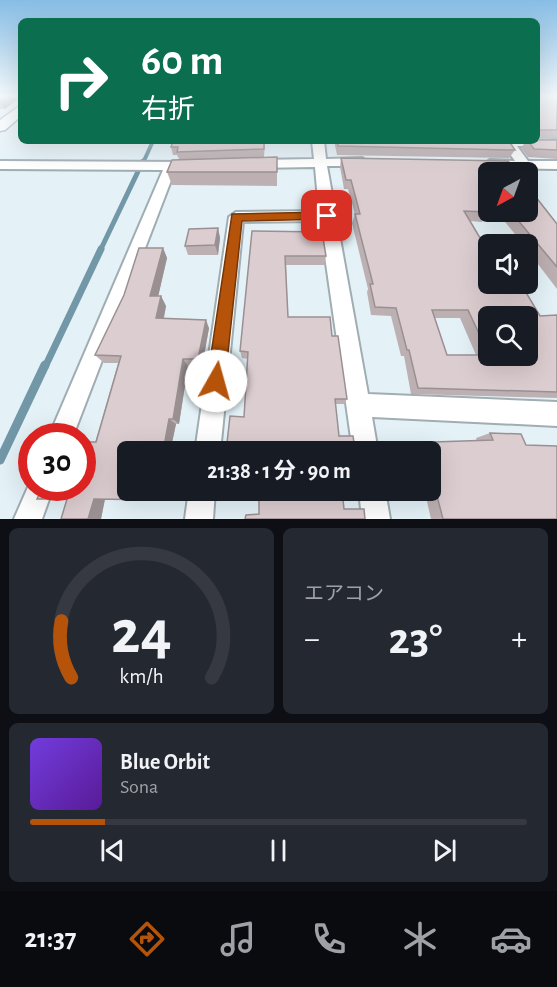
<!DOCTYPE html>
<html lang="ja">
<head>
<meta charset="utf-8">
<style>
  :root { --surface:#171b24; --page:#242831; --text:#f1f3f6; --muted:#9ea1a6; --line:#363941; --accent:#b45309 }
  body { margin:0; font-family:"Alegreya Sans","Noto Sans JP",sans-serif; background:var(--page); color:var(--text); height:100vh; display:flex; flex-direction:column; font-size:22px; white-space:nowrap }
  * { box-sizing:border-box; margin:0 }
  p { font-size:20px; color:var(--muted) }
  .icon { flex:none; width:33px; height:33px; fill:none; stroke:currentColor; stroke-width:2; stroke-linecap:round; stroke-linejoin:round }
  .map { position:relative; height:519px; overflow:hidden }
  .side { display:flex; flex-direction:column; gap:9px; padding:9px; background:#0d0f14; flex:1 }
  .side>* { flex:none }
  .banner { position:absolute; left:18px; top:18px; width:522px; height:126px; border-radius:9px; box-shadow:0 6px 24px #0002; background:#0b6e4f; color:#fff; overflow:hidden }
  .needle { width:39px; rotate:221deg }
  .buttons { position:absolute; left:478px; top:162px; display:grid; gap:12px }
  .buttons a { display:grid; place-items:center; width:60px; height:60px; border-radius:9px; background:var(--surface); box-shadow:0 6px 24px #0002; font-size:30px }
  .speed { position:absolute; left:18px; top:423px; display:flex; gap:12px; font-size:30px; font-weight:700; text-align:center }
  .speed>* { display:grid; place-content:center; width:78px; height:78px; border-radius:50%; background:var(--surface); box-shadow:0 6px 24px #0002; line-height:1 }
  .speed .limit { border:9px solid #d22; background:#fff; color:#111 }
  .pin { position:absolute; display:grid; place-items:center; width:51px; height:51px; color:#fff; margin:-26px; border-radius:12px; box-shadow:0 3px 9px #0006 }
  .me { position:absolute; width:66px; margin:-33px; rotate:7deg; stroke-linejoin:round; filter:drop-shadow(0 0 4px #0008) }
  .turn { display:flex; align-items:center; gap:21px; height:126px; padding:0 24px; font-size:27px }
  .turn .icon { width:78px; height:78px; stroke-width:2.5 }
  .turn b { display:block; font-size:42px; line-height:51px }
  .big { font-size:45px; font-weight:700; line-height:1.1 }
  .side .card { flex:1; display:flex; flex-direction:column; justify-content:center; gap:9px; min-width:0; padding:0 21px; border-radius:9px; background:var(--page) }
  .side .dial { align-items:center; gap:0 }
  .dial svg { height:156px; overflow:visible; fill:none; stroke:var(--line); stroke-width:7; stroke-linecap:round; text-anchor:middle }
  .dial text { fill:var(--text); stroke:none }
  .song { display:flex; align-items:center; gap:18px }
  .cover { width:72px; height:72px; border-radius:9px; background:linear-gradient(135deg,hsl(260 70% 55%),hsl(270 70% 35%)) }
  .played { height:6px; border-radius:3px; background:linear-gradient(90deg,var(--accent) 15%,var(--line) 15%) }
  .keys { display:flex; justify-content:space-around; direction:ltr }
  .heat { display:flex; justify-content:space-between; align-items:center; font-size:33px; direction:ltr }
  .side .tiles { flex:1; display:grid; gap:9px; grid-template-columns:1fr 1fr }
  .card:last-child { grid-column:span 2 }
  .trip { position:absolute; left:117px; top:441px; width:324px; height:60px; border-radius:9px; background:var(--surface); box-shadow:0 6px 24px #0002; font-weight:700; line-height:60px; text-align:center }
  .dock { display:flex; height:96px; justify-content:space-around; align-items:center; background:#090b0e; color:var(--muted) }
  .dock .icon { width:42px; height:42px }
  .dock .selected { color:var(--accent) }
  .dock b { font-size:27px; color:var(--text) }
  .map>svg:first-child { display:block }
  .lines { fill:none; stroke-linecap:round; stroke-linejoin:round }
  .stream-far3 { stroke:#7297a7; stroke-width:4 }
  .stream-far2 { stroke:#7297a7; stroke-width:5 }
  .stream-far1 { stroke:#7297a7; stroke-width:7 }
  .stream { stroke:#7297a7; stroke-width:9 }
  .minor-casing { stroke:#a0adb3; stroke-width:4 }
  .tertiary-casing { stroke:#a0adb3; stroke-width:3 }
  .minor { fill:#fff; fill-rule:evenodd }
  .tertiary { fill:#fff; fill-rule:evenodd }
  .wall { fill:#bdb0b3; fill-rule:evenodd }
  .shaded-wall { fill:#9a9092 }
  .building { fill:#dccdd0; stroke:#9a9092; stroke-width:1.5; fill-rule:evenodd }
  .route { fill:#b45309; stroke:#753606; stroke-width:1.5 }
</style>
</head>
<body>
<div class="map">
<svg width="557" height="519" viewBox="0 0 557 519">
  <rect width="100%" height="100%" fill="#e4f2f8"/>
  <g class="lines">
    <path class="stream-far3" d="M143,163L153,141"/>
    <path class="stream-far2" d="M100,251L143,161"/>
    <path class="stream-far1" d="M45,367L101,249"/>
    <path class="stream" d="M0,460L45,365"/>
    <defs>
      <path id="minor" d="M557,140V146H517L528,161H557V169L490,168L484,164L490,160L515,161L502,143L504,141Z
        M312,141H324L326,159L362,158L368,162L362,166H327L368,394L557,402V426L372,417L378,452H353L320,221L243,222L220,452H195L229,217L236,212L319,211L315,167L256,168L250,164L256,160L314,159Z
        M0,161L191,162L197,166L191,170H175L73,436H49L163,170L0,169Z
        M32,478V488H53L42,519H14Z
        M189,490H215L213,519H185Z
        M359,490H385L390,519H362Z"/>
      <path id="tertiary" d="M21,105V116L5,130L0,131V120Z"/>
    </defs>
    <use href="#minor" class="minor-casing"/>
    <use href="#tertiary" class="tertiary-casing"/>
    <use href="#minor" class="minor"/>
    <use href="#tertiary" class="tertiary"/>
  </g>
  <path class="wall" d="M0,95H21V97L5,109H0Z
    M537,95H557V138H537Z
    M557,140V159L528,157L521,148L526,141Z
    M265,141L264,157H277V186L172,185L167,172L179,159L177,155H173L171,147Z
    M334,141H509L515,150L509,158L337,155Z
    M341,158L489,212H528L557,224V289L528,251V244H523L506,223L495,212L481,222L470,221L489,284H528V273L533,281L524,289L540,316L557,315V398L411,394L404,356H401L391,316L371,315L367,292L368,289L352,223L355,214L348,189H344L340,167ZM435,318H460L476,355H447Z
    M218,228L220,238L218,255H188L185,246Z
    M252,231L326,256L324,265H286L288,317L332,336L347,399L344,404H335L256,447L230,446L227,443L244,417L248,359L242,358L240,351Z
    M163,248L167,258L158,296H161L166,306L164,318L209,328L202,367L188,366L179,424H176L170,452H128V490H170L169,500L105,499L101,519H61L82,488L118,363H104L95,355Z
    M490,433L557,519H431L425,493L406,494L405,490H430V452H395L394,447L403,443L477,441L476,438Z"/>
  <path class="shaded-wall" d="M9,95H21V97L5,109L0,102Z
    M489,211L495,212L481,222L488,212Z
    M218,228L220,238L218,255L215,245Z
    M163,248L167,258L156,306L150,296Z
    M161,296L166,306L162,326L156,318Z
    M206,320L209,328L202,367L198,359Z
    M183,359L188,366L179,424L173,419Z
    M169,419L176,424L170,452H163Z
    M163,490H170L169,500H161Z
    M94,499H105L101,519H88Z"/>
  <path class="building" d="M0,95H9L0,102Z
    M537,95H557V130H537Z
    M537,140H557V150L534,149L528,141H537Z
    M173,141H264V149L177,152L178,147H171Z
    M337,141H509L515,150L338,146Z
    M277,157V172H167L172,160Z
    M341,158L508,161L517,172H489V211L488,212L464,211L486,248H489V284H521L540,316L557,315V392L418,388L409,350H407L396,308L375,307L370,284H373L355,214H360L351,180H346ZM432,310H468L489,355H447ZM489,316H528V356H489Z
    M528,187L557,224V267L511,212H528Z
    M218,228L215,245L185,246L189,229Z
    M252,231L322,232L326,256H285L288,317H330L332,336H338L347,399H335L339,436H353L355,449L362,452H256V444L227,443L230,416L244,417L248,352L240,351Z
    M139,248H163L150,296H161L156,318L206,320L198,359H183L173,419H169L163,452H128V490H163L161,500L94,499L88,519H61L67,499H37L42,488H82V442H96L121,356L95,355L124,295Z
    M528,273L533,281H528Z
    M490,433L521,434L526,445L557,446V519H443L436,492L416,493L415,490H430V452H405L403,443L493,440Z
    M259,490H342L344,509H364L365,519H245L246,515L259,514Z"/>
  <linearGradient id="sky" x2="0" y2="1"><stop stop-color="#87bde5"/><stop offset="0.57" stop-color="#f3f9fc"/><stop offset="1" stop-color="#f3f9fc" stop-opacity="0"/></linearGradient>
  <rect width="557" height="168" fill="url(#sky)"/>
  <path class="route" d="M327,212L331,213V219L242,221L225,381L222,388L216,390L209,388L207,381L232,214Z"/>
</svg>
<div class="buttons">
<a><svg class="needle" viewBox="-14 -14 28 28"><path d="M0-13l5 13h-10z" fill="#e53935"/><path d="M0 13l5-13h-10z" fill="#9ea1a6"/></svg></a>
<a><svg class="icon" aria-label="sound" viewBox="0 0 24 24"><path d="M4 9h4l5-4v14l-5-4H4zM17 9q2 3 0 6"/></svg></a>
<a><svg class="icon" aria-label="search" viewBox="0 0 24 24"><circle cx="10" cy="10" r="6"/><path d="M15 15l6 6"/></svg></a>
</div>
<div class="speed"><div class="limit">30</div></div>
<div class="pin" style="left:327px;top:216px;background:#d93025"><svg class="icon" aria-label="arrive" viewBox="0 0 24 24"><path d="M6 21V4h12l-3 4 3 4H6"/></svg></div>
<svg class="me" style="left:216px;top:381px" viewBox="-20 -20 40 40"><circle r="19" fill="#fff"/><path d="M0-13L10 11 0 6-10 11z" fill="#b45309"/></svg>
<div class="trip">21:38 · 1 分 · 90 m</div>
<div class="banner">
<div class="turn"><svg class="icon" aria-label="right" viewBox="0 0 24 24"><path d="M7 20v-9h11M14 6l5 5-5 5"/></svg><div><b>60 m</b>右折</div></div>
</div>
</div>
<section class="side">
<div class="tiles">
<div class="card dial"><svg viewBox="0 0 100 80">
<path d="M14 69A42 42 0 1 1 86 69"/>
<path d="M14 69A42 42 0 0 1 9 40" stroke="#b45309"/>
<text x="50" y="56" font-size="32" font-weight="700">24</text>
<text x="50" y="72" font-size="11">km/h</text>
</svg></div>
<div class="card"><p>エアコン</p>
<div class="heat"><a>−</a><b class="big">23°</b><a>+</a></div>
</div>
<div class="card">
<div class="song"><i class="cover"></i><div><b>Blue Orbit</b><p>Sona</p></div></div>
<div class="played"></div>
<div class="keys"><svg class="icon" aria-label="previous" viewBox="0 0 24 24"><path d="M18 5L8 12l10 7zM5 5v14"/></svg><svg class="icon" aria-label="pause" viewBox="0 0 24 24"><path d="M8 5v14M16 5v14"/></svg><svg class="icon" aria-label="next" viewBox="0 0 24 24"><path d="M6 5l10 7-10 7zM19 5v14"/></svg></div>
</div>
</div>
</section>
<nav class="dock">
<b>21:37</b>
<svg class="icon selected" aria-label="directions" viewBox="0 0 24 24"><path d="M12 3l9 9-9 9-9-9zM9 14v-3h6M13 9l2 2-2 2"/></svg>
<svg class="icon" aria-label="music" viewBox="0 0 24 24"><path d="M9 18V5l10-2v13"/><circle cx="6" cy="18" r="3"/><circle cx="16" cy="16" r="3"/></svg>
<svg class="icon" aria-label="phone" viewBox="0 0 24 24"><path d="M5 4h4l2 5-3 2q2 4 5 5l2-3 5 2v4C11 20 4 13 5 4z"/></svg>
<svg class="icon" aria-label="climate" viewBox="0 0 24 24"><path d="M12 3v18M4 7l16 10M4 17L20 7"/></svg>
<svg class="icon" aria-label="car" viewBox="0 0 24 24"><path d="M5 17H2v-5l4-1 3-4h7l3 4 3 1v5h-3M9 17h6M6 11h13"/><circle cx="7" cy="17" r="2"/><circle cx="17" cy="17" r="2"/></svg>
</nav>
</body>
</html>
